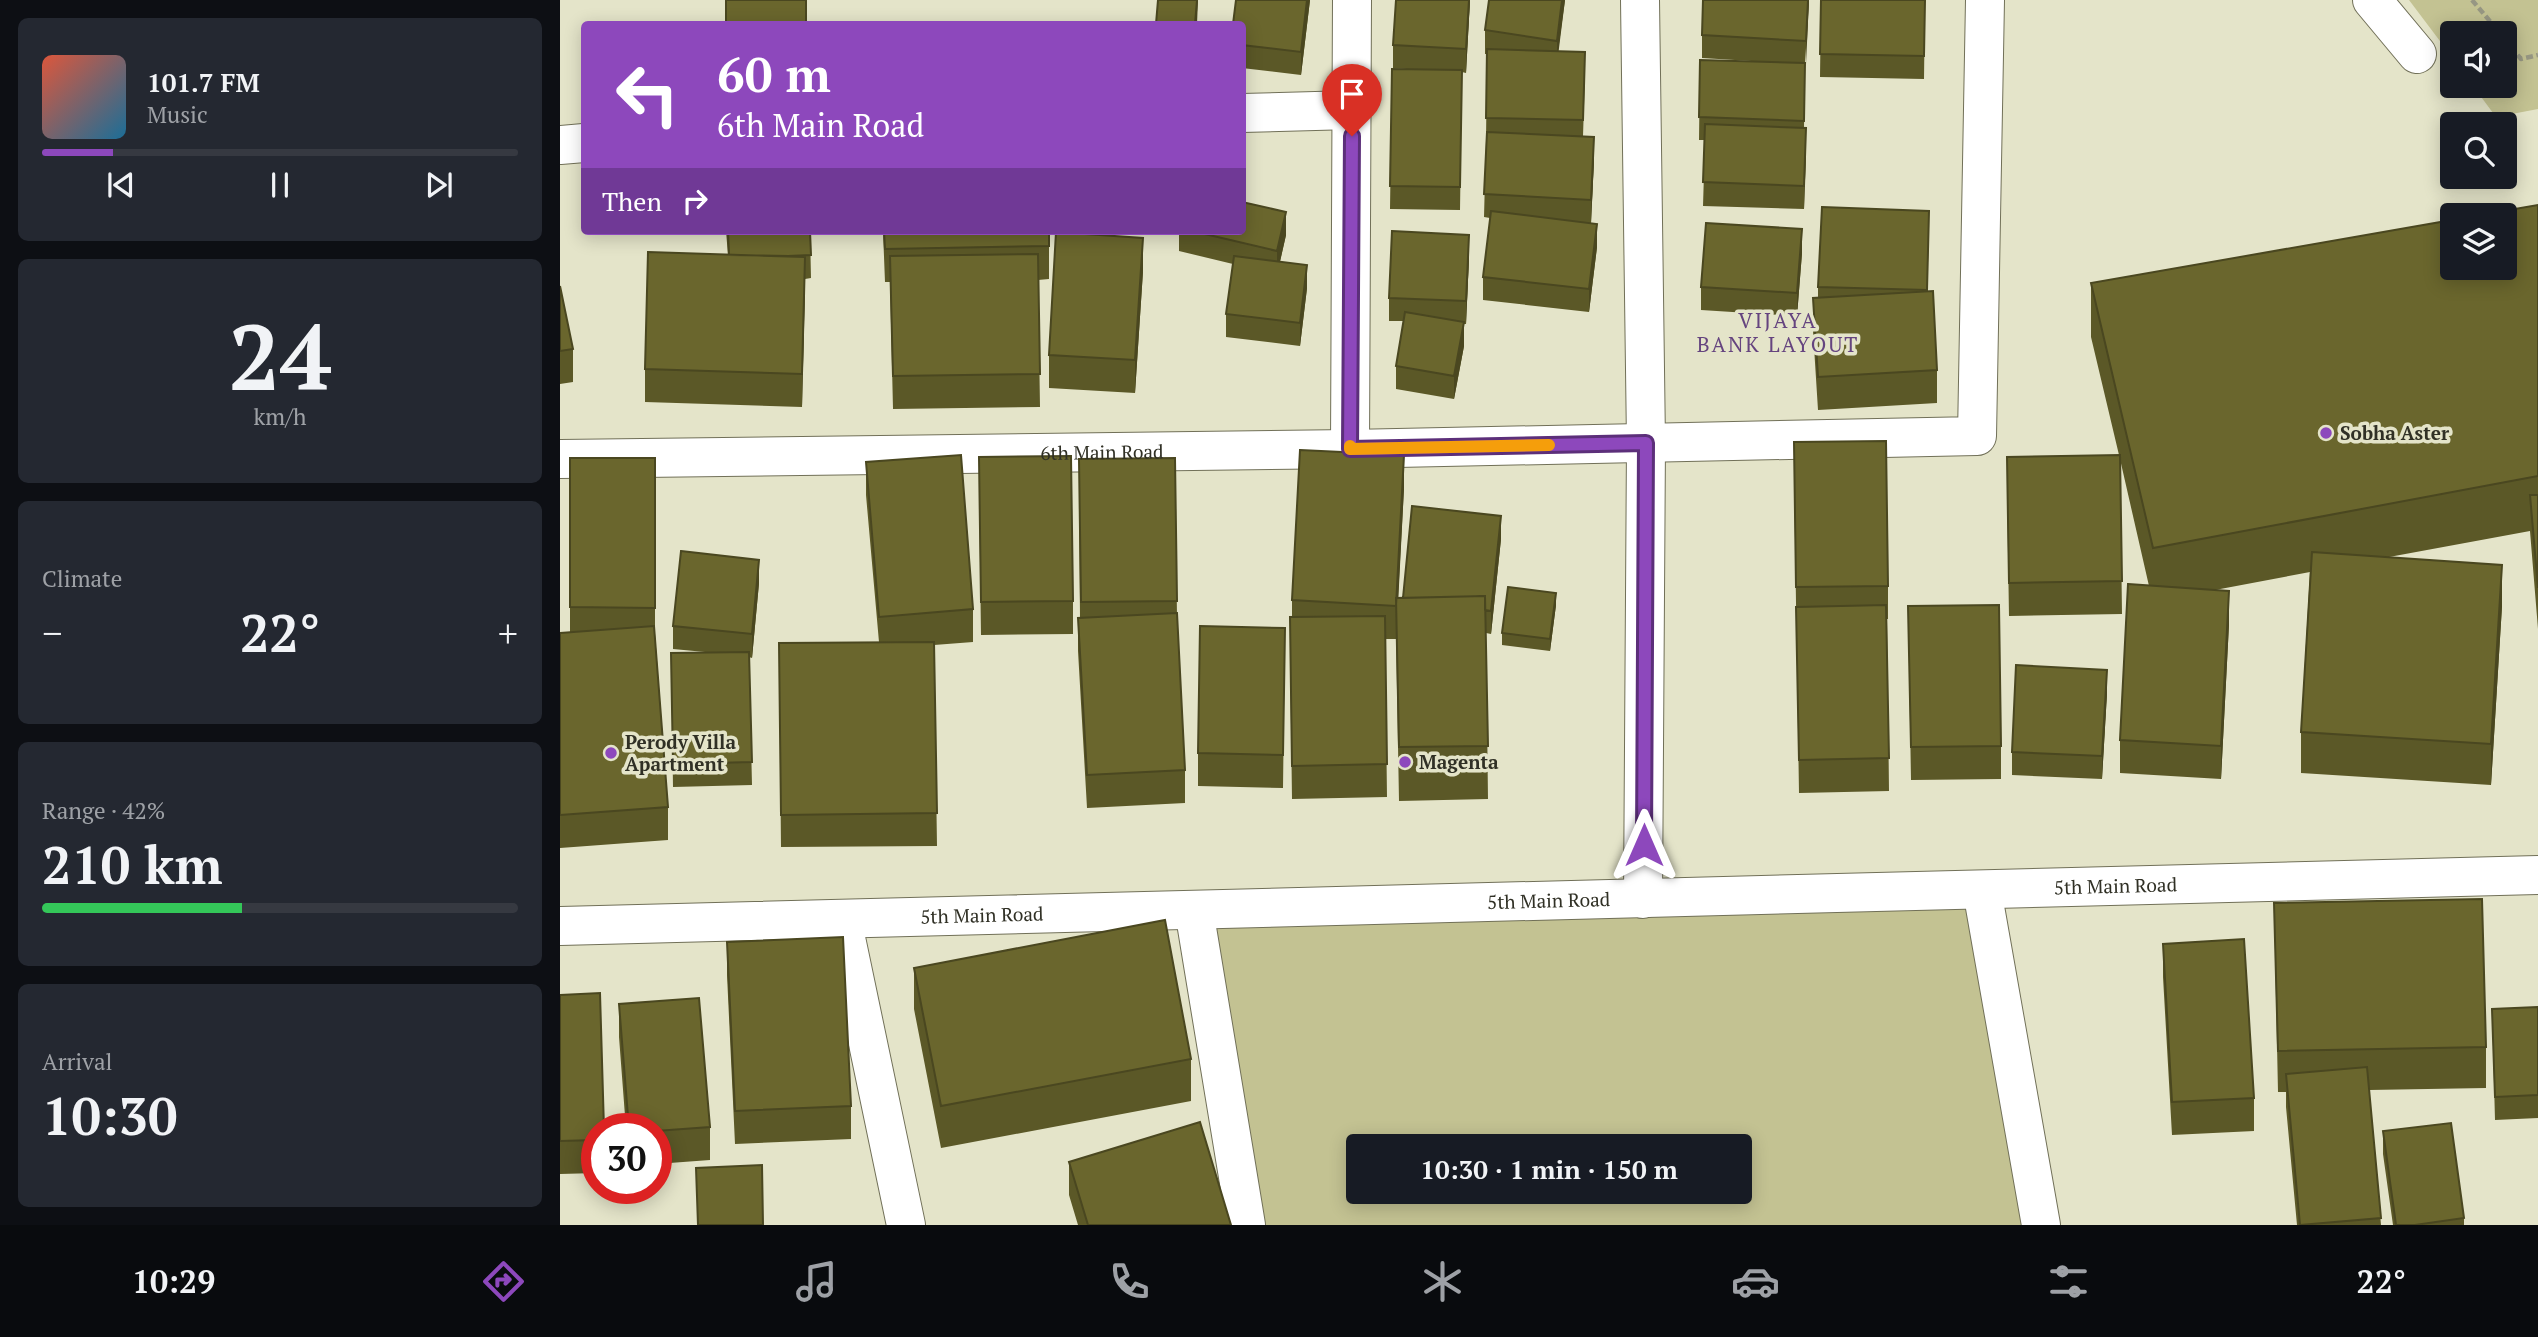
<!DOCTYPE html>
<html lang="en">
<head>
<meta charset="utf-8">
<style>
  :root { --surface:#171b24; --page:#242831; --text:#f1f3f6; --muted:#9ea1a6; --line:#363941; --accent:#8d48bc }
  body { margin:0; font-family:"PT Serif",serif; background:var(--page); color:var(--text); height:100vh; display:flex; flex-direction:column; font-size:26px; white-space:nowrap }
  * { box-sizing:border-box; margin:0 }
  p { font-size:23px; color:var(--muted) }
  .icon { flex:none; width:38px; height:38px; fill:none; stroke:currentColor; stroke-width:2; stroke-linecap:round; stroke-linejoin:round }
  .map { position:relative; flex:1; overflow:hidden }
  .panel { display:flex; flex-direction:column; gap:18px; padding:18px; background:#0d0f14; width:560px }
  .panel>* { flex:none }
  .guide { position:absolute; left:21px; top:21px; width:665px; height:214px; border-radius:7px; box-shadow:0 4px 18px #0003; background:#8d48bc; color:#fff; overflow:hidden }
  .buttons { position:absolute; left:1880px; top:21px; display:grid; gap:14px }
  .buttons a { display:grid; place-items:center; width:77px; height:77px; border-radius:7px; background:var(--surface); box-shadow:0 4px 18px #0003; font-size:35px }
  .speed { position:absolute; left:21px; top:1113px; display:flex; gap:14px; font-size:35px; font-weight:700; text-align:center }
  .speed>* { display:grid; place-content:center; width:91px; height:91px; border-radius:50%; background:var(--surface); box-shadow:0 4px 18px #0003; line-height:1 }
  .speed .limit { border:10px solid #d22; background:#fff; color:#111 }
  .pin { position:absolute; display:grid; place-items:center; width:60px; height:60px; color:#fff; margin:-72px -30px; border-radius:50% 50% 50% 0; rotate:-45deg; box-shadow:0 0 7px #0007 }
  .pin .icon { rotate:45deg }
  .me { position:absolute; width:77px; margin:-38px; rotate:0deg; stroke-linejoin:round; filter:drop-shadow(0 0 5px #0008) }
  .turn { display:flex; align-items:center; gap:24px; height:147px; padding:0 21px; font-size:32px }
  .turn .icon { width:91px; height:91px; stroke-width:2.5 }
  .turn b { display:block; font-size:49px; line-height:60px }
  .then { display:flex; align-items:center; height:66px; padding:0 21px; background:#0003; gap:14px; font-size:26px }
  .big { font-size:52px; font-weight:800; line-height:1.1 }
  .panel .tile { flex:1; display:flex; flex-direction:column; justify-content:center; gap:10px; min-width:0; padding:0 24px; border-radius:10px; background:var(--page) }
  .panel .dial { align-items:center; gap:0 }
  .dial b { font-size:91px; line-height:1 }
  .song { display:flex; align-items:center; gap:21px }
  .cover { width:84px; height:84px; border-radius:10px; background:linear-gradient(135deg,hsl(10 70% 55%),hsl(200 70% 35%)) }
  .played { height:7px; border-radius:4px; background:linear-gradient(90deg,var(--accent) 15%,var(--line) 15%) }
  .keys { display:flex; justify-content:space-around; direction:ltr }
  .heat { display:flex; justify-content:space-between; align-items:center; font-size:38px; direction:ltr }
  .charge { height:10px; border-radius:5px; background:linear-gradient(90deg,#34c759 42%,var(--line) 0) }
  .trip { position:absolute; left:786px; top:1134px; width:406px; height:70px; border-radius:7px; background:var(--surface); box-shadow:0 4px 18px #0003; font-weight:800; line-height:70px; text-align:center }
  .menu { display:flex; height:112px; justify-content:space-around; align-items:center; background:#090b0e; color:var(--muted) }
  .menu .icon { width:49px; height:49px }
  .menu .active { color:var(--accent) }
  .menu b { font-size:32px; color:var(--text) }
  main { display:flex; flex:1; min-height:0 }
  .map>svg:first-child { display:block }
  .green { fill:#c3c292; fill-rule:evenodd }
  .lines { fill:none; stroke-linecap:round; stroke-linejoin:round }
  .minor-casing { stroke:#717058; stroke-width:40 }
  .path { stroke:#979783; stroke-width:4.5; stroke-dasharray:7 3.5; stroke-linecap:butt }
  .minor { stroke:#fff; stroke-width:38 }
  .wall { fill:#5b5827 }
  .shaded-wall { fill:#4a4720 }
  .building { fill:#6a662d; stroke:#4a4720; stroke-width:2 }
  .route-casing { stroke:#5c2f7a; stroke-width:18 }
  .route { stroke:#8d48bc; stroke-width:12 }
  .slow { stroke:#f59e0b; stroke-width:12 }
  .poi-dot { fill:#8d48bc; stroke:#e4e4c9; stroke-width:2.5 }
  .labels { text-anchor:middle; stroke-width:7; stroke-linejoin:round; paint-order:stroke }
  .poi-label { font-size:19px; font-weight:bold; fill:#303025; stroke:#e4e4c9; text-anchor:start }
  .street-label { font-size:19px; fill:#303025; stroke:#e4e4c9 }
  .neighbourhood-label { font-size:21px; letter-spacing:2px; fill:#65447f; stroke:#e4e4c9 }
</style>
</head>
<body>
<main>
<section class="panel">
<div class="tile">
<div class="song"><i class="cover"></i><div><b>101.7 FM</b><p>Music</p></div></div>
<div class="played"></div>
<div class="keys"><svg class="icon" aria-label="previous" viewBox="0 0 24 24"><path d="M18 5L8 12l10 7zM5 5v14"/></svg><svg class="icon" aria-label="pause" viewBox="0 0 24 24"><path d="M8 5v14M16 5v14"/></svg><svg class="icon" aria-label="next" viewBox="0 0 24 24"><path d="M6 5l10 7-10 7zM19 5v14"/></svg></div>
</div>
<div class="tile dial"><b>24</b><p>km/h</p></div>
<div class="tile"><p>Climate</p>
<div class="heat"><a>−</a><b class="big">22°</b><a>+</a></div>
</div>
<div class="tile"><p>Range · 42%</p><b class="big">210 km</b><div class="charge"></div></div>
<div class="tile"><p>Arrival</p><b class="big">10:30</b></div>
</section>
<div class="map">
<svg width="1978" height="1225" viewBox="0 0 1978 1225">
  <rect width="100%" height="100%" fill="#e4e4c9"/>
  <path class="green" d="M1849,0H1978V109L1936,117L1913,86H1944V33H1892V57Z
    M1422,890L1482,1225H686L634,910ZM798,1146H1180V1192H798Z"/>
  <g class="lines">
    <defs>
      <g id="minor">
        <path d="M1080,0L1086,443L1083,899"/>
        <path d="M1812,0L1857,54"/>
        <path d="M682,113L792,110"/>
        <path d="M0,145L24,143"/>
        <path d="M790,449L792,0"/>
        <path id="s1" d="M0,459L790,449L1417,436L1425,0"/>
        <path d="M1422,890L1481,1225"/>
        <path d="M634,910L686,1225"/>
        <path d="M282,919L346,1225"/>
        <path id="s2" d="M0,926L1978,875"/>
      </g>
    </defs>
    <use href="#minor" class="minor-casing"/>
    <path class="path" d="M1912,0L1940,33
      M1944,39L1961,59L1978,55"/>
    <use href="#minor" class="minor"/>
  </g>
  <path class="wall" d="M750,0L741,75L682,68V24Z
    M910,0L906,73L902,72L900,210L830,209L832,69L860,70L833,68V45Z
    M929,0H1005L998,51L1025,75L1023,136L1034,160L1031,223L1037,247L1029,312L923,300V277L930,218L924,217L926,141L927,54H925V30Z
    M1249,0L1245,64L1244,127L1246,151L1244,209L1143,206L1145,140H1139L1140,60L1224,63L1142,58V35Z
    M1261,0H1365L1364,79L1260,77Z
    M1978,205V629L1970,531L1829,557L1942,606L1931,785L1741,773V732L1750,572L1655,590L1669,624L1661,779L1560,773V740L1589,586L1560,459L1562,614L1449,616L1447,490L1559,455L1531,337V283Z
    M166,231H250L251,278L245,279L242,407L85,402V369L168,255Z
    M323,231H489V279L478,280L480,407L333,409L330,282H325Z
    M619,231H682L726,235L720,262L747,288L740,346L666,337V314L673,264L619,251Z
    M1369,234L1367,291L1377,370V403L1258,410L1253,331V298H1258V287Z
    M1242,253L1237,316L1141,310V287Z
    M909,258L906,324H904V346L894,399L836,389V366L844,321H829V298Z
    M583,271L575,393L489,388V355Z
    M0,286L13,349V382L0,384Z
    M10,458H95V634L108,807V840L0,848V633L10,632Z
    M615,458L617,617L625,770V803L527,808L518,651V618H520L519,492Z
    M306,462L413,609V642L374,645L377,846L221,847L219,643L319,642L306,495Z
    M1234,475L1328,586V619H1327L1329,791L1239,793Z
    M844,488L838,598H843L941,539L931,634L926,633L928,799L839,801L836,634V639H825L827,797L732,799L730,650V617H732V600Z
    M419,490L513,601V634L421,635Z
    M199,583L192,658L189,657L192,785L113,787L111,653L145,652L113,649V626Z
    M996,605L990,651L942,645V633Z
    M1348,606L1441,746V779L1351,780Z
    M725,628L723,788L638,786V753Z
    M1547,693L1542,779L1452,775V752Z
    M1714,903L1926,1047V1088L1809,1090L1821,1225H1737L1726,1107V1092H1718Z
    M167,942L291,1106V1139L175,1144L167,975Z
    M1603,944L1694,1098V1131L1612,1135L1603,977Z
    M354,968L631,1059V1101L381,1148L354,1009Z
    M0,995L37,1129V1173L0,1174Z
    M59,1004L150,1127V1160L96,1164V1129H66L59,1037Z
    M1978,1007V1118L1935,1120L1932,1009Z
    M1823,1131L1904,1218V1225H1833L1823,1154Z
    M509,1162L671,1225H518L509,1195Z"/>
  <path class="shaded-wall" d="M637,0H638L637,24H635Z
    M747,0H750L741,75V52Z
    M909,0H910L906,73V49Z
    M1002,0H1005L997,64V41Z
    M1248,0H1249L1246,64V41Z
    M1246,128V151L1244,209V186Z
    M1034,137V160L1031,223V200Z
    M726,212V235L717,274V251Z
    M1037,224V247L1029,312V289Z
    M1242,229V253L1237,316V293Z
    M909,235V258L906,324V301Z
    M583,238V271L575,393V360Z
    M245,257V290L242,407V374Z
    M747,265V288L740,346V323Z
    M904,322V346L894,399V376Z
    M844,455V488L837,624L836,600Z
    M941,516V539L931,634V611Z
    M199,560V583L192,658V634Z
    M1942,565V606L1931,785V744Z
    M1669,591V624L1661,779V746Z
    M996,593V605L990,651V639Z
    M1547,670V693L1542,779V756Z"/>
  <path class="building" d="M166,0H246V24H166Z
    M598,0H637L635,24H596Z
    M676,0H747L741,52L682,45V24H673Z
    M836,0H909L906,49L833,45Z
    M929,0H1002L997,41L925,30Z
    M1143,0H1248L1246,41L1142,35Z
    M1261,0H1365L1364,56L1260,54Z
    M927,49L1025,52L1023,120L926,118Z
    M1140,60L1245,63L1244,121L1139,117Z
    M832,69L902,70L900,187L830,186Z
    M1145,124L1246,128L1244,186L1143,182Z
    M927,132L1034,137L1031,200L924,194Z
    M682,202L726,212L717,251L632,231H682Z
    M1978,205V476L1593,548L1531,283L1892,220V268H1944V215H1920Z
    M1262,207L1369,211L1367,290L1258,287Z
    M931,211L1037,224L1029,289L923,277Z
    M1146,223L1242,229L1237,293L1141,287Z
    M168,231H250L251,255L228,256L169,255Z
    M324,231H489V246L325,249Z
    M832,231L909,235L906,301L829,298Z
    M496,232L583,238L575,360L489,355Z
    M88,252L245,257L242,374L85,369Z
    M478,254L480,374L333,376L330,256Z
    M674,256L747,265L740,323L666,314Z
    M0,286L13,349L0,351Z
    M1373,291L1377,370L1258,377L1253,298Z
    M845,312L904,322L894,376L836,366Z
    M1326,441L1328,586L1236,587L1234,442Z
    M740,450L844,455L836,606L732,600Z
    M401,455L413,609L319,617L306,462Z
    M1560,455L1562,581L1449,583L1447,457Z
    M511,456L513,601L421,602L419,457Z
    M10,458H95V608L10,607Z
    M615,458L617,601L521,602L519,459Z
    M1970,495H1978V588Z
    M852,506L941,516L931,611L925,610V596L843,598Z
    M121,551L199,560L192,634L113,626Z
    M1752,552L1942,565L1931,744L1741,732Z
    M1568,584L1669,591L1661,746L1560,740Z
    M948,587L996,593L990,639L942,633Z
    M925,596L928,746L839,747L836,598Z
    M1326,605L1329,758L1239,760L1236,607Z
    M1439,605L1441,746L1351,747L1348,606Z
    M617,613L625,770L527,775L518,618Z
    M825,616L827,764L732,766L730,617Z
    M94,626L108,807L0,815V633Z
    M640,626L725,628L723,755L638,753Z
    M374,642L377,813L221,815L219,643Z
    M189,652L192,762L113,764L111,653Z
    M1456,665L1547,670L1542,756L1452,752Z
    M1922,899L1926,1047L1718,1051L1714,903Z
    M605,920L631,1059L381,1106L354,968Z
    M283,937L291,1106L175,1111L167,942Z
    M1684,939L1694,1098L1612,1102L1603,944Z
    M40,993L44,1129H37V1140L0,1141V995Z
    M139,998L150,1127L96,1131V1129H69L59,1004Z
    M1978,1007V1095L1935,1097L1932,1009Z
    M1807,1067L1821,1218L1740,1225L1726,1074Z
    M640,1122L671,1225H528L509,1162Z
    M1891,1123L1904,1218L1855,1225H1836L1823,1131Z
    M202,1165L203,1225H138L136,1168Z"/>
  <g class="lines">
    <defs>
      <path id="route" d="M792,136L790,449L1086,443L1084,845"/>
    </defs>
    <use href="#route" class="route-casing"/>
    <use href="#route" class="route"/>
    <path class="slow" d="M790,446V449L989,445"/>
  </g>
  <g class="poi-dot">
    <circle cx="1766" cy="433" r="7"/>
    <circle cx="51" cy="753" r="7"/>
    <circle cx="845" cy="762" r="7"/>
  </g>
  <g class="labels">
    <g class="poi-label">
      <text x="1780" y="440">Sobha Aster</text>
      <text x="65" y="749">Perody Villa<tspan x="65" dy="22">Apartment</tspan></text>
      <text x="859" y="769">Magenta</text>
    </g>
    <g class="street-label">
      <text dy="7" stroke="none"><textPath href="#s1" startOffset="542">6th Main Road</textPath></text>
      <text dy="7" stroke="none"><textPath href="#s2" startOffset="1556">5th Main Road</textPath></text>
      <text dy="7" stroke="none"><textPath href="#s2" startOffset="989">5th Main Road</textPath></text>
      <text dy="7" stroke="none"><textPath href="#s2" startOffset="422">5th Main Road</textPath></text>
    </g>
    <g class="neighbourhood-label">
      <text x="1218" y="328">VIJAYA<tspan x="1218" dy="24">BANK LAYOUT</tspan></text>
    </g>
  </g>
</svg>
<div class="buttons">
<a><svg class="icon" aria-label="sound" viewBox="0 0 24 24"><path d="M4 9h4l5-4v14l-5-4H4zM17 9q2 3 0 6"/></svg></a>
<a><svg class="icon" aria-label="search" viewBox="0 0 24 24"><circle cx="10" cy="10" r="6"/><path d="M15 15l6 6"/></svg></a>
<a><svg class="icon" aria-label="layers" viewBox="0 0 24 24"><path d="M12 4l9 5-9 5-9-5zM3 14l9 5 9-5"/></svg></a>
</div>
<div class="speed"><div class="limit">30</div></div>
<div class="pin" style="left:792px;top:136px;background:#d93025"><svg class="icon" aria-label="arrive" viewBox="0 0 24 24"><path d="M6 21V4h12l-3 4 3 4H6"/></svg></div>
<svg class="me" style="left:1084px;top:845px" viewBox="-20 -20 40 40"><path d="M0-17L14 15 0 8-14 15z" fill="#8d48bc" stroke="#fff" stroke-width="4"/></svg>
<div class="trip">10:30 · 1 min · 150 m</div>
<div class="guide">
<div class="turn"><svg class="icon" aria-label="left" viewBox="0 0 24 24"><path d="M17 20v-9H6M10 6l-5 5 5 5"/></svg><div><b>60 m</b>6th Main Road</div></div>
<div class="then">Then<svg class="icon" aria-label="right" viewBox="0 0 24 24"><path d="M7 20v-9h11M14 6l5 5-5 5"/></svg></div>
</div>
</div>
</main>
<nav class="menu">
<b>10:29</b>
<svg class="icon active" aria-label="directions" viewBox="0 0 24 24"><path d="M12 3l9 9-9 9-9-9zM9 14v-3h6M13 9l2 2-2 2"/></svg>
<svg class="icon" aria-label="music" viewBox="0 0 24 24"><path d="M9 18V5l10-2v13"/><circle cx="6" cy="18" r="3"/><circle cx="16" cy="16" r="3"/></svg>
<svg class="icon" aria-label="phone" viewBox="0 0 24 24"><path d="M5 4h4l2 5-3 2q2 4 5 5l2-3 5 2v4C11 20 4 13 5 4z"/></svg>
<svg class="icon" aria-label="climate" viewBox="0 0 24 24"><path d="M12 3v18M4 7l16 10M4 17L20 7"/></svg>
<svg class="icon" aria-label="car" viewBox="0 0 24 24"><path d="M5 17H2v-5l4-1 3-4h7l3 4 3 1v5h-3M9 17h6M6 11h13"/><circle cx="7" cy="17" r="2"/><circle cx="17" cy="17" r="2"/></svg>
<svg class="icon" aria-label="filters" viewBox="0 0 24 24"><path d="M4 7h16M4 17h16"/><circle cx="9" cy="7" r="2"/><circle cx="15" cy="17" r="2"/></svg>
<b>22°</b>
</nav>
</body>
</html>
